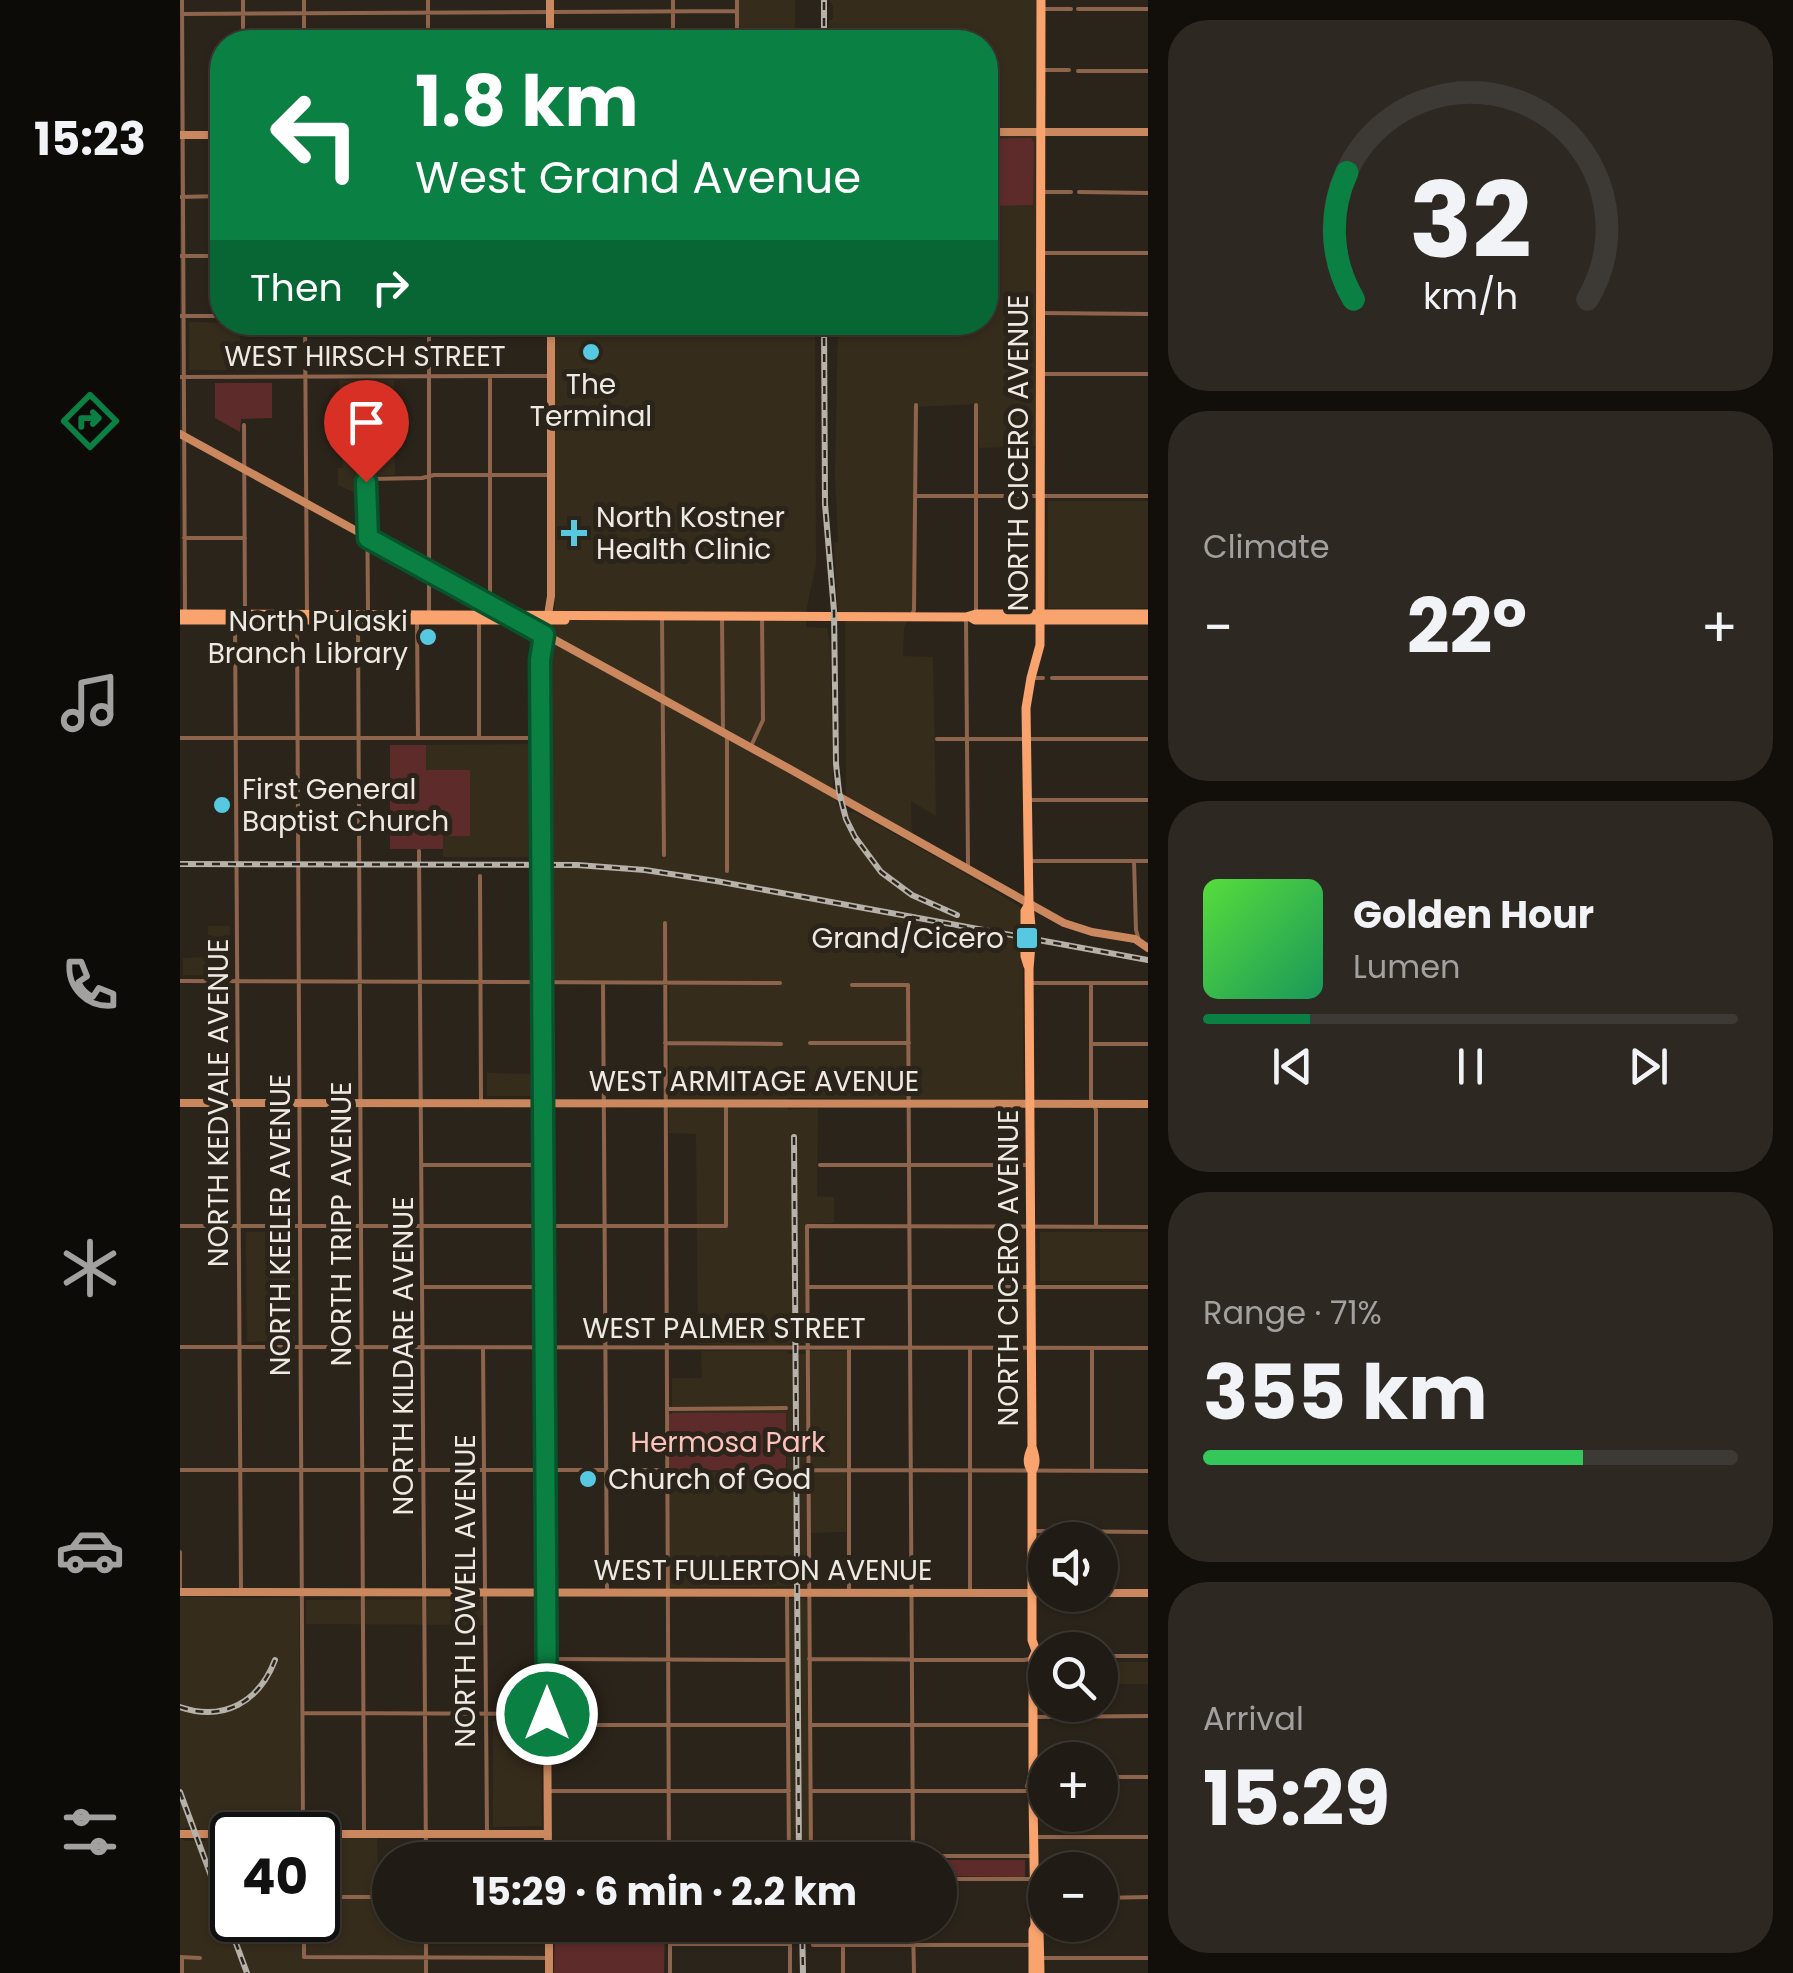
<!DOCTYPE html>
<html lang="en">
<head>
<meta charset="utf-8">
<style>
  :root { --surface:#201b14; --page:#2d2822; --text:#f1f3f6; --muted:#a2a1a0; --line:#3d3934; --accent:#0b8043 }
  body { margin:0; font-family:Poppins,sans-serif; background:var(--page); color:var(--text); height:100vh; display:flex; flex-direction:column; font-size:38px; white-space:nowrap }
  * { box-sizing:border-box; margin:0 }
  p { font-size:32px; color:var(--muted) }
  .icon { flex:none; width:55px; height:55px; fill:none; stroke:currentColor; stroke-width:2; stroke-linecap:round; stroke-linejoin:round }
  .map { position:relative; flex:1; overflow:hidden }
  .details { display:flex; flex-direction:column; gap:20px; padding:20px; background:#120f0b; width:645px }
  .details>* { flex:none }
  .hud { position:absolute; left:30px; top:30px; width:788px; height:305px; border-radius:40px; box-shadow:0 2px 8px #0004,0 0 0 2px var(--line); background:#0b8043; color:#fff; overflow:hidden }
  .fabs { position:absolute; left:848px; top:1522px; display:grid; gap:20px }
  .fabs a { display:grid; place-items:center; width:90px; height:90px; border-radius:50%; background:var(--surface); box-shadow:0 2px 8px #0004,0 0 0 2px var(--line); font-size:50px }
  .speed { position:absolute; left:30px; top:1812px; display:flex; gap:20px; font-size:50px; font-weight:700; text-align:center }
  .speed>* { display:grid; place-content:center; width:130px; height:130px; border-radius:50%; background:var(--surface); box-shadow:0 2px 8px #0004,0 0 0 2px var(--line); line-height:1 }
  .speed .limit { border:5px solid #111; border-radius:15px; background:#fff; color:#111 }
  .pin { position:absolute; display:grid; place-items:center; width:85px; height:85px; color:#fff; margin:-102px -42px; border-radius:50% 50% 50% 0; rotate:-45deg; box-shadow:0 0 10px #0007 }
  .pin .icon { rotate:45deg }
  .me { position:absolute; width:110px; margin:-55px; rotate:0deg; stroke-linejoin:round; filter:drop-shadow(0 0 8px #0008) }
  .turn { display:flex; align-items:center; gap:35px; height:210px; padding:0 40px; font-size:45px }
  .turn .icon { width:130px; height:130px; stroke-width:2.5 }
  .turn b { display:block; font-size:70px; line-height:85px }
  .then { display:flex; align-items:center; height:95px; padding:0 40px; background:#0003; gap:20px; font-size:38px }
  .big { font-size:75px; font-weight:700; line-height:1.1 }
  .details .tile { flex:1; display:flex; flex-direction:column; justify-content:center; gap:15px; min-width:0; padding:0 35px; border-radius:40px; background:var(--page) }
  .details .dial { align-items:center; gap:0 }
  .dial svg { height:260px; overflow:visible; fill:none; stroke:var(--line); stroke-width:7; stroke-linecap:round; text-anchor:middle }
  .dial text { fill:var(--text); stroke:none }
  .song { display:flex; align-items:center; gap:30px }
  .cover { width:120px; height:120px; border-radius:15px; background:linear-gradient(135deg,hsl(110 70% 55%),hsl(150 70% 35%)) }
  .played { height:10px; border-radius:5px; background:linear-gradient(90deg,var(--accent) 20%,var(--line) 20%) }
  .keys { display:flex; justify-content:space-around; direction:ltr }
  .heat { display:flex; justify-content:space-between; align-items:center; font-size:55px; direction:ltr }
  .charge { height:15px; border-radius:8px; background:linear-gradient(90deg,#34c759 71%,var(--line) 0) }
  .trip { position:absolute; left:192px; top:1842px; width:585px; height:100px; border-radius:50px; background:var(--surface); box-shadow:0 2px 8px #0004,0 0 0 2px var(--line); font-weight:700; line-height:100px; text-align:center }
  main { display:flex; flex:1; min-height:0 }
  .menu { display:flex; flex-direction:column; width:180px; justify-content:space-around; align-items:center; background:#0d0b08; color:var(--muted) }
  .menu .icon { width:70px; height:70px }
  .menu .current { color:var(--accent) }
  .menu b { font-size:45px; color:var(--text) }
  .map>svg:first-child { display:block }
  .built { fill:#362c1c }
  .green { fill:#5d2c2a }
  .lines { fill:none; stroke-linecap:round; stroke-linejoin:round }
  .street { stroke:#8e644c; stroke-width:4 }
  .secondary { stroke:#cb885f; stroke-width:8 }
  .primary { stroke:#f9a36e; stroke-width:9 }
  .rail-casing { stroke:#b6b1a9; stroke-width:6 }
  .rail { stroke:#2b241a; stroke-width:2.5; stroke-dasharray:8; stroke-linecap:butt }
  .route-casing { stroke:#07532c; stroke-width:25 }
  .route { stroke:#0b8043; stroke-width:18 }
  .poi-dot { fill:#56c9e1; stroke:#2b241a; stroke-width:4 }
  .labels { text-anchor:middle; stroke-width:10; stroke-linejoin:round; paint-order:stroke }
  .street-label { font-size:28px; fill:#eeeae3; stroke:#2b241a }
  .poi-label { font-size:28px; fill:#eeeae3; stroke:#2b241a; text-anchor:start }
  .park-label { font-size:28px; fill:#fec2bc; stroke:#2b241a }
</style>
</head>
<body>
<main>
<nav class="menu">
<b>15:23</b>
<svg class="icon current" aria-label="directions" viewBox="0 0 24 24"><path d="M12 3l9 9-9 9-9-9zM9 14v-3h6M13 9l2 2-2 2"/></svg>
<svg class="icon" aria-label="music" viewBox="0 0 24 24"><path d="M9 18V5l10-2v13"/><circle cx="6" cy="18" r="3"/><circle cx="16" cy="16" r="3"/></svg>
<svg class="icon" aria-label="phone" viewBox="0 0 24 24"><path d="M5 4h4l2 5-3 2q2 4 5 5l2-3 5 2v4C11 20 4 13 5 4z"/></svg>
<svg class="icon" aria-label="climate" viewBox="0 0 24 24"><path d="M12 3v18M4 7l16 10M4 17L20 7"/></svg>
<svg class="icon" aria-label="car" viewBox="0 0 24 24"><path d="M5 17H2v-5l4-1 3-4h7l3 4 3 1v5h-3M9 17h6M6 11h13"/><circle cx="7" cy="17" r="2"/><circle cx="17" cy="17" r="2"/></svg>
<svg class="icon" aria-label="filters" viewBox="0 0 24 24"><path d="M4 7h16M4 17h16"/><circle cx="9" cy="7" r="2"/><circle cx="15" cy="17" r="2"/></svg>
</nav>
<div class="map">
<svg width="968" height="1973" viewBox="0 0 968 1973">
  <rect width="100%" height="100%" fill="#2b241a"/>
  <path class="built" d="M559,0H615V42H551H559Z
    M649,0H858L856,446L799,448L797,404L735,407L733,609L724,628L723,656L753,657L756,816L731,801L732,837L666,796L665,612L658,611L654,543L658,542L655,476L658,323L805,322V42H649V22L653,18V7Z
    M9,322L60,323V370H9Z
    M375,323H635L636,564L626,612V627L647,628L650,643L653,788L657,805L672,813L673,811L779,870L839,906L842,911L844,1101L608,1098V1110L638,1108L637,1196L654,1197V1223L626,1224V1343H610L609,1346L518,1344L516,1134L489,1133V980H367L365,875L368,874V856L365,855L363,660L375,605Z
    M159,380H214L215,475L190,476L185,480V498L158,485V468H163L162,456L160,455Z
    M868,501H968V608H868Z
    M354,744L355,857H263V836L290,835V771L246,770V745Z
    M28,926H50L51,976L3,975V958L28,957Z
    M307,1073L358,1074L357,1096H307Z
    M66,1232H114L115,1341L67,1342Z
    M860,1232H968V1281H860Z
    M521,1351H607L608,1354H626V1351H667L666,1532L627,1533V1586L490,1588L488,1472L607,1471L606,1413H492V1378H522Z
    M0,1597L119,1598L120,1830H20V1828L8,1827L0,1830Z
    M625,1598L627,1602L630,1860H611L609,1599Z
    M303,1599V1625L126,1624V1600Z
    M920,1662H968V1684H920Z
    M361,1720L362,1826L313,1827V1721Z
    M197,1837L198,1867L210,1868V1925H249L248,1973H0V1838L5,1841H25L26,1838H52V1920H138V1838Z"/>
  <path class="green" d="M851,138L854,142L853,205L805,206V139Z
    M35,383H92V418L61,419L60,432L35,418Z
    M210,745H246V770H290V836H263V849H210Z
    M492,1413H606V1471L490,1470L489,1414Z
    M760,1860H845V1877L760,1876Z
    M375,1925H485L484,1973H374Z"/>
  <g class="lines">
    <path class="street" d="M2,0L5,610
      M63,0V42
      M124,0V42
      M248,0V42
      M493,0V42
      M557,0V42
      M861,9H891
      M898,9H968
      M2,14L557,11
      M861,70H889
      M898,71H968
      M860,192H891
      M899,192L968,193
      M0,197L42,196
      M863,253H968
      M0,256H42
      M860,313L968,314
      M0,316H42
      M125,322L127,613
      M249,322V613
      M863,374H968
      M0,377L370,376
      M64,425L65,610
      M736,496H968
      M4,538H65
      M310,601V376
      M188,611L187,482L188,479L242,478L254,475H371
      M796,614V405
      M732,615L734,610L736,405
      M482,617L484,855
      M542,617L543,732
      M786,619L788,865
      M117,620L123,1835
      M55,622L61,1592
      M237,623L238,738
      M178,624L184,1834
      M851,678H863
      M872,678H968
      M547,736V871
      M0,738H360
      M299,738V623
      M757,739H968
      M572,744L583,720L582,617
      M847,800H968
      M239,851L246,1860
      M848,861H968
      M954,861L956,930L959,940
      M300,876L301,1101
      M485,923L489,1860
      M0,981L600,983
      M423,983L427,1593
      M849,983H968
      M911,983V1099L916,1110V1227
      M672,985H728L733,1860
      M485,1043L601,1044
      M630,1043H729
      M911,1044H968
      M243,1165H363
      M640,1165H850
      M0,1226H546V1104
      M243,1287H363
      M628,1287H968
      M0,1347L968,1348
      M303,1348L307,1833
      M487,1409L606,1408
      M0,1470H487
      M628,1470L968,1471
      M912,1471V1348
      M852,1531L968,1532
      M0,1552V1592
      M607,1593L609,1860
      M669,1593V1348
      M790,1593V1348
      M920,1656H968
      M367,1659L607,1660
      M629,1659L844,1660L865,1656
      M123,1713L367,1714
      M853,1717L968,1716
      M367,1725H608
      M630,1725H850
      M852,1777H865
      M920,1777H968
      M368,1791H609
      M631,1791H850
      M858,1837H968
      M368,1856H598L606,1860
      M631,1856H854
      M631,1860L627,1226L968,1227
      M760,1879H850
      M138,1897H210
      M855,1898H865
      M920,1898L968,1897
      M124,1920V1957L367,1958
      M246,1925V1973
      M490,1925V1973
      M610,1925V1973
      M632,1925L633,1945H850
      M733,1925L734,1973
      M490,1944H610
      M663,1945V1973
      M0,1957L20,1958
      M2,1958V1973
      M863,1958H968"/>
    <path class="secondary" d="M370,0V42
      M805,132H968
      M0,135H42
      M0,434L608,768L884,923L912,932L955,939L968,948
      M0,1103L968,1104
      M0,1592L865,1593
      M920,1593H968
      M0,1834H368
      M368,1860L361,660L371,596V322
      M369,1925V1973"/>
    <path class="primary" d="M0,614L786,617L796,614H968
      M790,617L795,620H968
      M0,620H385
      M845,926V911L849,904
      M851,927L849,904L846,708L851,678L860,645L861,0
      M845,943V956L848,966
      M851,944L849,969L852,1447C855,1456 857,1463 852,1471
      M852,1447C848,1456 846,1463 852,1471V1640L856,1651L853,1658V1773L850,1786L853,1796L855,1926L853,1930V1973
      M855,1926L859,1930L860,1973"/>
    <defs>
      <path id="rail" d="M644,42V0
        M644,322L645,504L654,611L656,764L659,792L666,819L675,837L701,872L732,895L777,915
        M0,864L397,865L465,870L536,881L968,960
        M614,1137L619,1860
        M0,1707C44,1722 79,1702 95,1660
        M0,1792L67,1973
        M622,1925L623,1973"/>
    </defs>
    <use href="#rail" class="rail-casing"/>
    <use href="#rail" class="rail"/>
  </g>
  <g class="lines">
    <defs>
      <path id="route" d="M186,482L188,538L364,635L360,660L367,1714"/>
    </defs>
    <use href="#route" class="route-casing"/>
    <use href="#route" class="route"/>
  </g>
  <g class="poi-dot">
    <circle cx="411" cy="352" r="10"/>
    <path d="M389 518h10v10h10v10h-10v10h-10v-10h-10v-10h10z"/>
    <circle cx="248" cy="637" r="10"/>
    <circle cx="42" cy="805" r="10"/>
    <rect x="835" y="926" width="24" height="24" rx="5"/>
    <circle cx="408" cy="1479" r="10"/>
  </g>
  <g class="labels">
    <g class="street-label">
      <text x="185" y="366">WEST HIRSCH STREET</text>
      <text transform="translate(838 453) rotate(-90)" y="10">NORTH CICERO AVENUE</text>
      <text x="574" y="1091">WEST ARMITAGE AVENUE</text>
      <text transform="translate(38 1103) rotate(-90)" y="10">NORTH KEDVALE AVENUE</text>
      <text transform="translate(161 1224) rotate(-90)" y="10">NORTH TRIPP AVENUE</text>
      <text transform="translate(100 1225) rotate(-90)" y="10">NORTH KEELER AVENUE</text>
      <text transform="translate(828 1268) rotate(-90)" y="10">NORTH CICERO AVENUE</text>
      <text x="544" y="1338">WEST PALMER STREET</text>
      <text transform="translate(223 1356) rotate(-90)" y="10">NORTH KILDARE AVENUE</text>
      <text x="583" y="1580">WEST FULLERTON AVENUE</text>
      <text transform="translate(285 1591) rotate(-90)" y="10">NORTH LOWELL AVENUE</text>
    </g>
    <g class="poi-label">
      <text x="411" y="394" text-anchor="middle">The<tspan x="411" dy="32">Terminal</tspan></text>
      <text x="416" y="527">North Kostner<tspan x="416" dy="32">Health Clinic</tspan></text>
      <text x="228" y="631" text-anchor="end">North Pulaski<tspan x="228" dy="32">Branch Library</tspan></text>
      <text x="62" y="799">First General<tspan x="62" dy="32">Baptist Church</tspan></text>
      <text x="824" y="948" text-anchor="end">Grand/Cicero</text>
      <text x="428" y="1489">Church of God</text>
    </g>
    <g class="park-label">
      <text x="548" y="1452">Hermosa Park</text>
    </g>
  </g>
</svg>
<div class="fabs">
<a><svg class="icon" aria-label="sound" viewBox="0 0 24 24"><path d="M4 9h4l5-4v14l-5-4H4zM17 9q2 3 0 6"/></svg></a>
<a><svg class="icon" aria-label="search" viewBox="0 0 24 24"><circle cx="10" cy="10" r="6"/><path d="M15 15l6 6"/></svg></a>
<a>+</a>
<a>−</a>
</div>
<div class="speed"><div class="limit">40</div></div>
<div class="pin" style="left:186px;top:482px;background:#d93025"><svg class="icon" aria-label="arrive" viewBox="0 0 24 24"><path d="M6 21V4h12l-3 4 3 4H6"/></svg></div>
<svg class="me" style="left:367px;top:1714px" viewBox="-20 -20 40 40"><circle r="17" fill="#0b8043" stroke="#fff" stroke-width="3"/><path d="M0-11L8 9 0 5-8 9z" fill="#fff"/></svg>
<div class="trip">15:29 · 6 min · 2.2 km</div>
<div class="hud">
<div class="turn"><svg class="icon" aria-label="left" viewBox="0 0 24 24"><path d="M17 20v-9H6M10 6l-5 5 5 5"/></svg><div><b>1.8 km</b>West Grand Avenue</div></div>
<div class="then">Then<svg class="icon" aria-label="right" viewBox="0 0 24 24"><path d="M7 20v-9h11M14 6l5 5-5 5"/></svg></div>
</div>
</div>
<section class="details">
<div class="tile dial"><svg viewBox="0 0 100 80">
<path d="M14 69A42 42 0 1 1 86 69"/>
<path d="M14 69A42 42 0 0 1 12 30" stroke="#0b8043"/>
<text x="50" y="56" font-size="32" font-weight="700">32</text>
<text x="50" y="72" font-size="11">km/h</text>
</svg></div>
<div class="tile"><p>Climate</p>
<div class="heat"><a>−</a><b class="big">22°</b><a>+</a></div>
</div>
<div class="tile">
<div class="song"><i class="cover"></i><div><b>Golden Hour</b><p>Lumen</p></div></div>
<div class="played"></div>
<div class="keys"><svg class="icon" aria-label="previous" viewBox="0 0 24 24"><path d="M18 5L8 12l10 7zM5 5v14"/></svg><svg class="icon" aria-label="pause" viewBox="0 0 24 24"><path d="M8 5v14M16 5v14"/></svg><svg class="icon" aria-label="next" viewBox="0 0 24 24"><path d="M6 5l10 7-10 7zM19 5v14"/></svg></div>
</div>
<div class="tile"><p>Range · 71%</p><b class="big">355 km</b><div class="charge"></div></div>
<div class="tile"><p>Arrival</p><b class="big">15:29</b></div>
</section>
</main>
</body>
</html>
